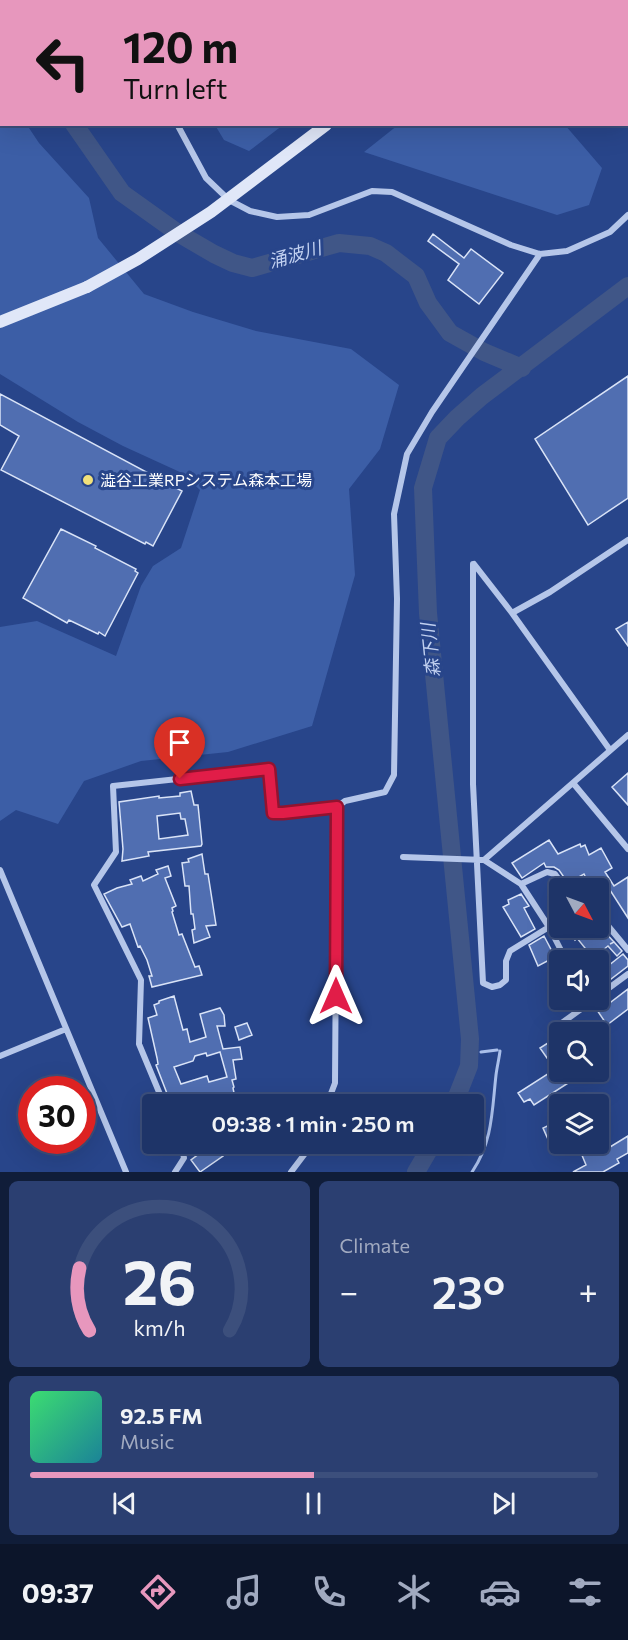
<!DOCTYPE html>
<html lang="en">
<head>
<meta charset="utf-8">
<style>
  :root { --surface:#1e3468; --page:#2b3f71; --text:#f1f3f6; --muted:#a1aac0; --line:#3c4f7c; --accent:#e797bd }
  body { margin:0; font-family:Commissioner,"Noto Sans JP",sans-serif; background:var(--page); color:var(--text); height:100vh; display:flex; flex-direction:column; font-size:22px; white-space:nowrap }
  * { box-sizing:border-box; margin:0 }
  p { font-size:20px; color:var(--muted) }
  .icon { flex:none; width:33px; height:33px; fill:none; stroke:currentColor; stroke-width:2; stroke-linecap:round; stroke-linejoin:round }
  .map { position:relative; height:1172px; overflow:hidden }
  .details { display:flex; flex-direction:column; gap:9px; padding:9px; background:#101d39; flex:1 }
  .details>* { flex:none }
  .hud { position:absolute; left:0px; top:0px; width:628px; height:126px; box-shadow:0 6px 24px #0002,0 0 0 2px var(--line); background:#e797bd; color:#111; overflow:hidden }
  .needle { width:39px; rotate:131deg }
  .controls { position:absolute; left:549px; top:878px; display:grid; gap:12px }
  .controls a { display:grid; place-items:center; width:60px; height:60px; border-radius:6px; background:var(--surface); box-shadow:0 6px 24px #0002,0 0 0 2px var(--line); font-size:30px }
  .speed { position:absolute; left:18px; top:1076px; display:flex; gap:12px; font-size:30px; font-weight:700; text-align:center }
  .speed>* { display:grid; place-content:center; width:78px; height:78px; border-radius:50%; background:var(--surface); box-shadow:0 6px 24px #0002,0 0 0 2px var(--line); line-height:1 }
  .speed .limit { border:9px solid #d22; background:#fff; color:#111 }
  .pin { position:absolute; display:grid; place-items:center; width:51px; height:51px; color:#fff; margin:-62px -26px; border-radius:50% 50% 50% 0; rotate:-45deg; box-shadow:0 0 6px #0007 }
  .pin .icon { rotate:45deg }
  .me { position:absolute; width:66px; margin:-33px; rotate:0deg; stroke-linejoin:round; filter:drop-shadow(0 0 4px #0008) }
  .turn { display:flex; align-items:center; gap:21px; height:126px; padding:0 24px; font-size:27px }
  .turn .icon { width:78px; height:78px; stroke-width:2.5 }
  .turn b { display:block; font-size:42px; line-height:51px }
  .big { font-size:45px; font-weight:600; line-height:1.1 }
  .details .widget { flex:1; display:flex; flex-direction:column; justify-content:center; gap:9px; min-width:0; padding:0 21px; border-radius:9px; background:var(--page) }
  .details .dial { align-items:center; gap:0 }
  .dial svg { height:156px; overflow:visible; fill:none; stroke:var(--line); stroke-width:7; stroke-linecap:round; text-anchor:middle }
  .dial text { fill:var(--text); stroke:none }
  .song { display:flex; align-items:center; gap:18px }
  .cover { width:72px; height:72px; border-radius:9px; background:linear-gradient(135deg,hsl(140 70% 55%),hsl(190 70% 35%)) }
  .played { height:6px; border-radius:3px; background:linear-gradient(90deg,var(--accent) 50%,var(--line) 50%) }
  .keys { display:flex; justify-content:space-around; direction:ltr }
  .heat { display:flex; justify-content:space-between; align-items:center; font-size:33px; direction:ltr }
  .details .tiles { flex:1; display:grid; gap:9px; grid-template-columns:1fr 1fr }
  .widget:last-child { grid-column:span 2 }
  .trip { position:absolute; left:142px; top:1094px; width:342px; height:60px; border-radius:6px; background:var(--surface); box-shadow:0 6px 24px #0002,0 0 0 2px var(--line); font-weight:600; line-height:60px; text-align:center }
  .tab-bar { display:flex; height:96px; justify-content:space-around; align-items:center; background:#0c152a; color:var(--muted) }
  .tab-bar .icon { width:42px; height:42px }
  .tab-bar .active { color:var(--accent) }
  .tab-bar b { font-size:27px; color:var(--text) }
  .map>svg:first-child { display:block }
  .green { fill:#3c5ea6 }
  .lines { fill:none; stroke-linecap:round; stroke-linejoin:round }
  .stream { stroke:#aabfea; stroke-width:3 }
  .river { stroke:#405687; stroke-width:18 }
  .building { fill:#506eb1; stroke:#d9e3f7; stroke-width:1.5; fill-rule:evenodd }
  .street { stroke:#b5c6e9; stroke-width:6 }
  .secondary { stroke:#e0e7f8; stroke-width:12 }
  .secondary-bridge { stroke:#e0e7f8; stroke-width:12 }
  .route-casing { stroke:#92132f; stroke-width:15 }
  .route { stroke:#e11d48; stroke-width:10 }
  .poi-dot { fill:#f1e07b; stroke:#28458a; stroke-width:2 }
  .labels { text-anchor:middle; stroke-width:6; stroke-linejoin:round; paint-order:stroke }
  .poi-label { font-size:16px; fill:#fff; stroke:#28458a; text-anchor:start }
  .water-label { font-size:18px; font-style:italic; fill:#c1d0f0; stroke:#28458a }
</style>
</head>
<body>
<div class="map">
<svg width="628" height="1172" viewBox="0 0 628 1172">
  <rect width="100%" height="100%" fill="#28458a"/>
  <path class="green" d="M0,101L2,124L27,125L39,143L89,198L98,238L144,294L193,312L256,331L351,349L399,385L380,449L349,489L355,575L312,726L228,752L141,761L84,781L58,824L16,810L0,821V627L37,621L116,656L141,586L153,566L181,548L200,490L182,473L123,446L78,422L0,374Z
    M215,125H283L249,151L224,140Z
    M398,125H565L602,168L589,205L557,215L364,152Z"/>
  <g class="lines">
    <path class="stream" d="M481,1052L497,1050
      M472,1172C493,1141 492,1110 496,1075C497,1067 499,1059 500,1051"/>
    <path class="river" d="M6,0L8,2
      M74,124L122,193L178,233L214,254L233,263L252,268L339,243L370,246L386,253L416,276L428,303L450,333L484,352L522,368
      M454,1104L469,1066L470,1039L428,613L423,488L438,438L457,418L482,396L628,286
      M416,1172L433,1143"/>
  </g>
  <path class="building" d="M433,234L464,258L471,249L503,273L479,304L448,280L459,264L428,241Z
    M628,376V498L588,525L535,439Z
    M0,394L182,491L153,546L146,542L145,544L1,470L19,436L0,425Z
    M61,529L96,546L95,548L136,569L135,571L138,573L105,636L99,632L98,634L69,620L67,623L23,598Z
    M628,622V646L616,629Z
    M628,773V805L612,787Z
    M191,791L194,805H198L202,844L201,846L148,852L149,856L122,861L123,849L119,802L159,796V798L180,796V793ZM180,813L181,819H185L188,835L159,839L157,816Z
    M549,840L558,854L580,844L581,847L585,845L589,855L601,848L612,868L605,872L614,886L628,877V918L610,890L598,897V888H591L584,874L568,883L559,870L554,867H546L544,863L522,878L512,863Z
    M202,854L205,874H208L216,925L206,926L210,937L194,943L192,930L195,929L193,914H191L189,886H185L182,863L189,862L188,859Z
    M168,866L171,876L165,878L176,906L172,908L173,911L172,912L179,935L182,934L195,967L199,966L202,975L152,987L149,976H152L147,960L140,946L138,947L130,924L122,927L104,894L117,888L132,884L130,880L141,876L143,881L158,874L156,870Z
    M521,894L529,906L524,908L535,929L521,937L503,907L509,904L508,900Z
    M565,927H600L614,942L610,944L614,942L622,951L617,956L608,946L593,958L577,938L575,940Z
    M544,936L555,957L538,966L529,945Z
    M623,954L628,960V966L598,989V965L603,970Z
    M628,989V1009L607,1025L597,1010L598,1003L602,999L607,1005Z
    M174,996L183,1030L187,1029L190,1042L206,1037L200,1014L220,1008L224,1015L225,1026H217L223,1049L240,1047L242,1059L233,1060L236,1079L232,1080L234,1087L233,1088L234,1093H231L233,1101L223,1104H173L170,1096H168L156,1065L158,1064L157,1058L148,1018L157,1015L154,1005L159,1003V1001ZM220,1052L227,1077L209,1082L207,1076L181,1084L174,1067L193,1061L195,1056L206,1053L207,1056Z
    M247,1023L252,1035L239,1040L235,1027Z
    M551,1041L559,1052L547,1058L540,1048Z
    M560,1066V1071H571L576,1078L534,1105L530,1099L524,1102L518,1093Z
    M560,1120V1142L551,1146L543,1128Z
    M628,1136V1153L617,1159L619,1163L603,1172H573L586,1165L579,1148L589,1144L597,1155Z
    M205,1143H232L220,1152L223,1156L200,1172L191,1160L208,1147Z"/>
  <g class="lines">
    <path class="street" d="M273,0V2
      M0,15H2
      M177,124L206,178L229,200L250,211L277,217L309,215L372,191L392,192L511,245L540,254L567,251L610,232L628,215
      M473,564V784L483,983L492,987L500,985L506,980V961L510,951L549,927L560,917
      M474,564L512,613
      M610,750L512,613L550,592L628,540
      M573,783L628,849
      M403,857L484,860L521,884L549,927L566,960
      M484,860L628,735
      M0,870L126,1172
      M521,884L547,872L555,874L565,888
      M598,910L604,921L628,950
      M598,996L628,974
      M552,1030L595,999
      M0,1056L66,1029
      M164,1104L139,1044L141,980L94,885L116,852L113,786L269,769L273,813L329,808L337,807L345,801L385,792L394,775L397,599L394,514L407,454L432,412L540,254
      M327,1104L335,1083L337,807
      M175,1172L184,1158L181,1143
      M291,1172L313,1143"/>
    <path class="secondary" d="M627,37H628
      M0,322L87,287"/>
    <path class="secondary-bridge" d="M87,287L138,259L211,212L326,125"/>
  </g>
  <g class="lines">
    <defs>
      <path id="route" d="M180,779L269,769L273,813H283L337,807L336,996"/>
    </defs>
    <use href="#route" class="route-casing"/>
    <use href="#route" class="route"/>
  </g>
  <circle class="poi-dot" cx="88" cy="480" r="6"/>
  <g class="labels">
    <g class="poi-label">
      <text x="100" y="486">澁谷工業RPシステム森本工場</text>
    </g>
    <g class="water-label">
      <text transform="translate(295 255) rotate(-16)" y="6">涌波川</text>
      <text transform="translate(431 650) rotate(-96)" y="6">森下川</text>
    </g>
  </g>
</svg>
<div class="controls">
<a><svg class="needle" viewBox="-14 -14 28 28"><path d="M0-13l5 13h-10z" fill="#e53935"/><path d="M0 13l5-13h-10z" fill="#a1aac0"/></svg></a>
<a><svg class="icon" aria-label="sound" viewBox="0 0 24 24"><path d="M4 9h4l5-4v14l-5-4H4zM17 9q2 3 0 6"/></svg></a>
<a><svg class="icon" aria-label="search" viewBox="0 0 24 24"><circle cx="10" cy="10" r="6"/><path d="M15 15l6 6"/></svg></a>
<a><svg class="icon" aria-label="layers" viewBox="0 0 24 24"><path d="M12 4l9 5-9 5-9-5zM3 14l9 5 9-5"/></svg></a>
</div>
<div class="speed"><div class="limit">30</div></div>
<div class="pin" style="left:180px;top:779px;background:#d93025"><svg class="icon" aria-label="arrive" viewBox="0 0 24 24"><path d="M6 21V4h12l-3 4 3 4H6"/></svg></div>
<svg class="me" style="left:336px;top:996px" viewBox="-20 -20 40 40"><path d="M0-17L14 15 0 8-14 15z" fill="#e11d48" stroke="#fff" stroke-width="4"/></svg>
<div class="trip">09:38 · 1 min · 250 m</div>
<div class="hud">
<div class="turn"><svg class="icon" aria-label="left" viewBox="0 0 24 24"><path d="M17 20v-9H6M10 6l-5 5 5 5"/></svg><div><b>120 m</b>Turn left</div></div>
</div>
</div>
<section class="details">
<div class="tiles">
<div class="widget dial"><svg viewBox="0 0 100 80">
<path d="M14 69A42 42 0 1 1 86 69"/>
<path d="M14 69A42 42 0 0 1 9 37" stroke="#e797bd"/>
<text x="50" y="56" font-size="32" font-weight="700">26</text>
<text x="50" y="72" font-size="11">km/h</text>
</svg></div>
<div class="widget"><p>Climate</p>
<div class="heat"><a>−</a><b class="big">23°</b><a>+</a></div>
</div>
<div class="widget">
<div class="song"><i class="cover"></i><div><b>92.5 FM</b><p>Music</p></div></div>
<div class="played"></div>
<div class="keys"><svg class="icon" aria-label="previous" viewBox="0 0 24 24"><path d="M18 5L8 12l10 7zM5 5v14"/></svg><svg class="icon" aria-label="pause" viewBox="0 0 24 24"><path d="M8 5v14M16 5v14"/></svg><svg class="icon" aria-label="next" viewBox="0 0 24 24"><path d="M6 5l10 7-10 7zM19 5v14"/></svg></div>
</div>
</div>
</section>
<nav class="tab-bar">
<b>09:37</b>
<svg class="icon active" aria-label="directions" viewBox="0 0 24 24"><path d="M12 3l9 9-9 9-9-9zM9 14v-3h6M13 9l2 2-2 2"/></svg>
<svg class="icon" aria-label="music" viewBox="0 0 24 24"><path d="M9 18V5l10-2v13"/><circle cx="6" cy="18" r="3"/><circle cx="16" cy="16" r="3"/></svg>
<svg class="icon" aria-label="phone" viewBox="0 0 24 24"><path d="M5 4h4l2 5-3 2q2 4 5 5l2-3 5 2v4C11 20 4 13 5 4z"/></svg>
<svg class="icon" aria-label="climate" viewBox="0 0 24 24"><path d="M12 3v18M4 7l16 10M4 17L20 7"/></svg>
<svg class="icon" aria-label="car" viewBox="0 0 24 24"><path d="M5 17H2v-5l4-1 3-4h7l3 4 3 1v5h-3M9 17h6M6 11h13"/><circle cx="7" cy="17" r="2"/><circle cx="17" cy="17" r="2"/></svg>
<svg class="icon" aria-label="filters" viewBox="0 0 24 24"><path d="M4 7h16M4 17h16"/><circle cx="9" cy="7" r="2"/><circle cx="15" cy="17" r="2"/></svg>
</nav>
</body>
</html>
